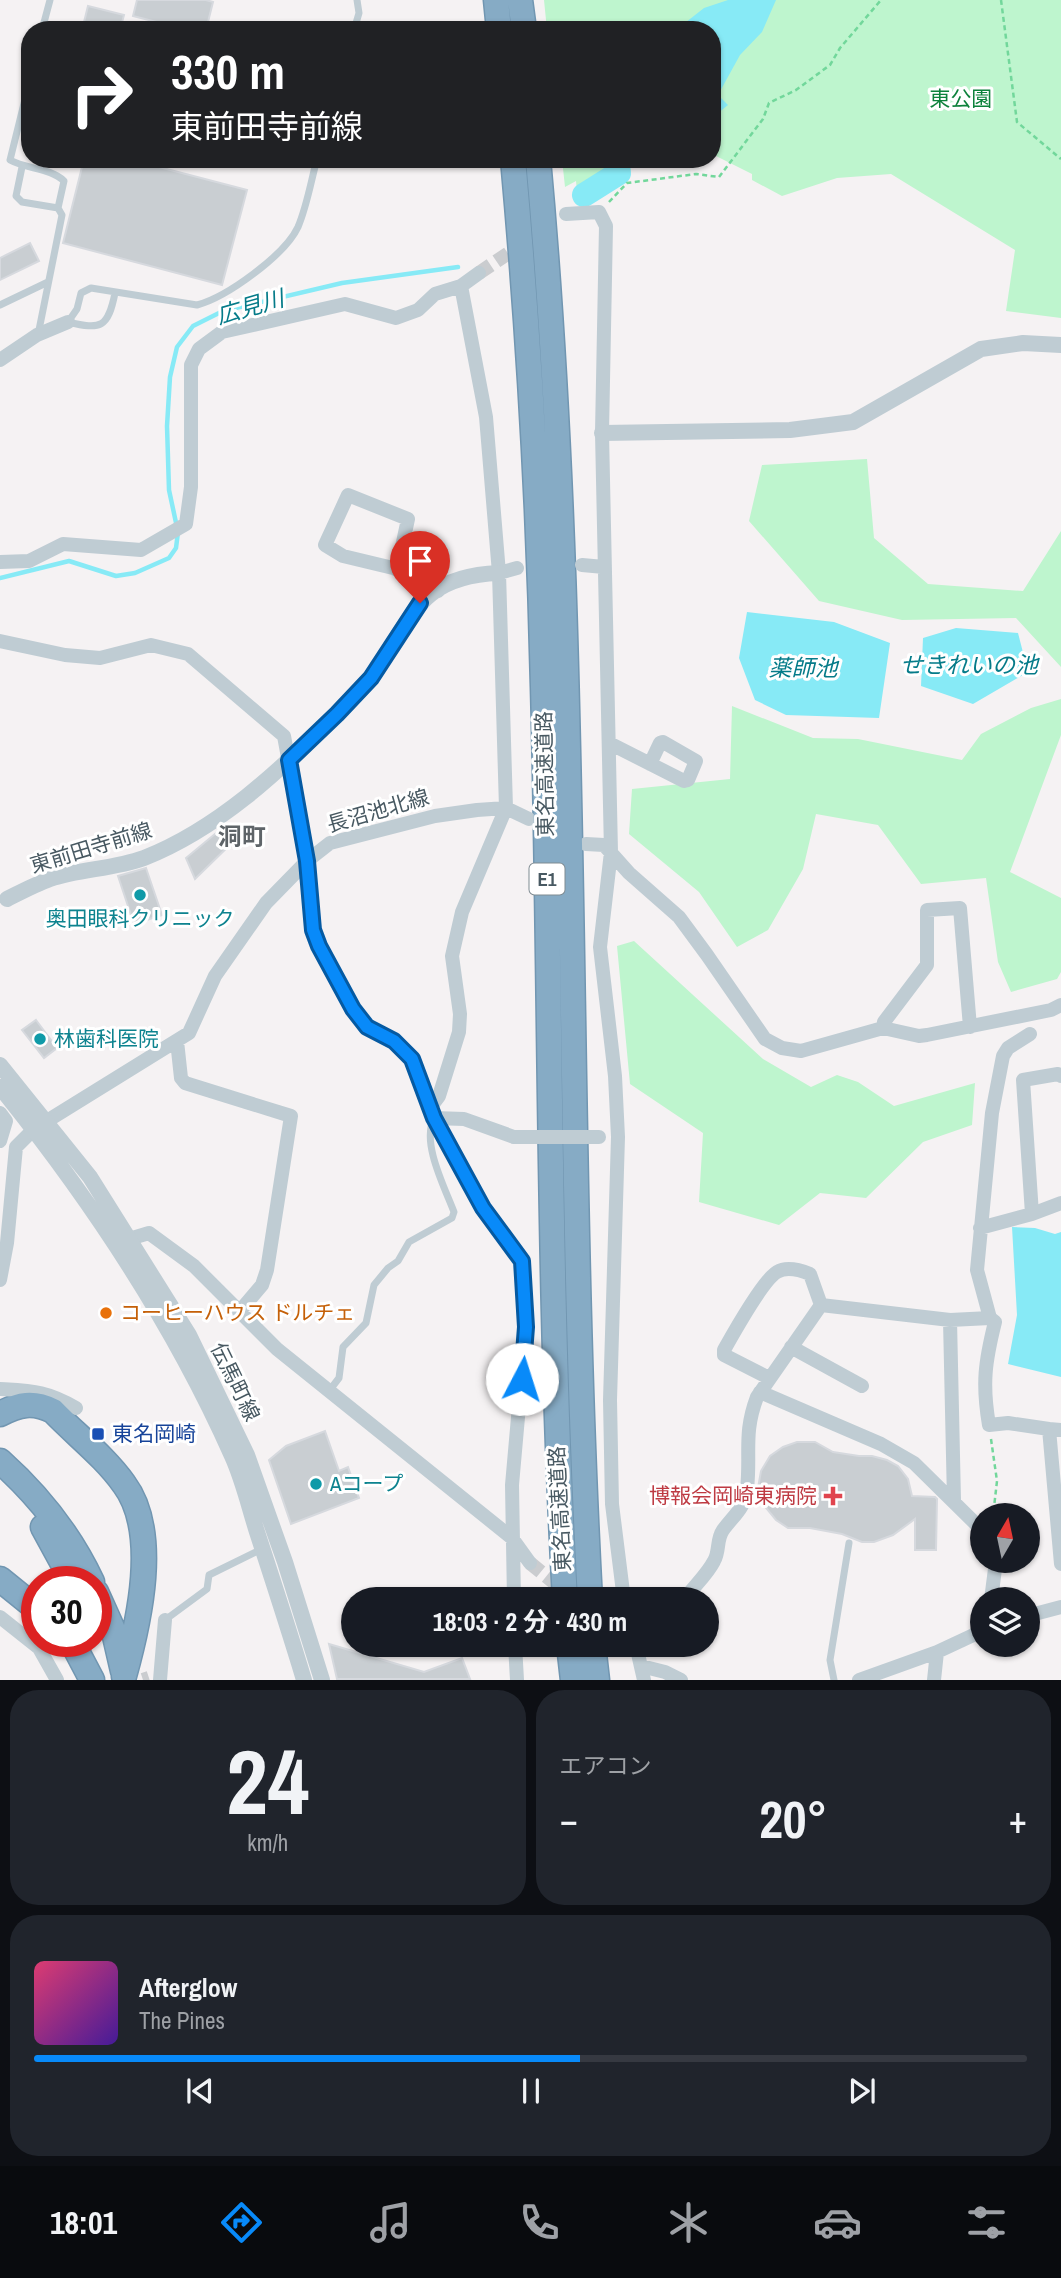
<!DOCTYPE html>
<html lang="ja">
<head>
<meta charset="utf-8">
<style>
  :root { --surface:#171b24; --page:#20242c; --text:#f1f3f6; --muted:#9ea1a6; --line:#363941; --accent:#088af9 }
  body { margin:0; font-family:"Archivo Narrow","Noto Sans JP",sans-serif; background:var(--page); color:var(--text); height:100vh; display:flex; flex-direction:column; font-size:26px; white-space:nowrap }
  * { box-sizing:border-box; margin:0 }
  p { font-size:23px; color:var(--muted) }
  .icon { flex:none; width:38px; height:38px; fill:none; stroke:currentColor; stroke-width:2; stroke-linecap:round; stroke-linejoin:round }
  .map { position:relative; height:1680px; overflow:hidden }
  .sheet { display:flex; flex-direction:column; gap:10px; padding:10px; background:#0d0f14; flex:1 }
  .sheet>* { flex:none }
  .top-card { position:absolute; left:21px; top:21px; width:700px; height:147px; border-radius:28px; box-shadow:0 2px 5px #0004; background:#202124; color:#fff; overflow:hidden }
  .needle { width:46px; rotate:9deg }
  .tools { position:absolute; left:970px; top:1503px; display:grid; gap:14px }
  .tools a { display:grid; place-items:center; width:70px; height:70px; border-radius:50%; background:var(--surface); box-shadow:0 2px 5px #0004; font-size:35px }
  .speed { position:absolute; left:21px; top:1566px; display:flex; gap:14px; font-size:35px; font-weight:700; text-align:center }
  .speed>* { display:grid; place-content:center; width:91px; height:91px; border-radius:50%; background:var(--surface); box-shadow:0 2px 5px #0004; line-height:1 }
  .speed .limit { border:10px solid #d22; background:#fff; color:#111 }
  .pin { position:absolute; display:grid; place-items:center; width:60px; height:60px; color:#fff; margin:-72px -30px; border-radius:50% 50% 50% 0; rotate:-45deg; box-shadow:0 0 7px #0007 }
  .pin .icon { rotate:45deg }
  .me { position:absolute; width:77px; margin:-38px; rotate:5deg; stroke-linejoin:round; filter:drop-shadow(0 0 5px #0008) }
  .turn { display:flex; align-items:center; gap:24px; height:147px; padding:0 35px; font-size:32px }
  .turn .icon { width:91px; height:91px; stroke-width:2.5 }
  .turn b { display:block; font-size:49px; line-height:60px }
  .big { font-size:52px; font-weight:700; line-height:1.1 }
  .sheet .tile { flex:1; display:flex; flex-direction:column; justify-content:center; gap:10px; min-width:0; padding:0 24px; border-radius:28px; background:var(--page) }
  .sheet .dial { align-items:center; gap:0 }
  .dial b { font-size:91px; line-height:1 }
  .song { display:flex; align-items:center; gap:21px }
  .cover { width:84px; height:84px; border-radius:10px; background:linear-gradient(135deg,hsl(340 70% 55%),hsl(260 70% 35%)) }
  .played { height:7px; border-radius:4px; background:linear-gradient(90deg,var(--accent) 55%,var(--line) 55%) }
  .keys { display:flex; justify-content:space-around; direction:ltr }
  .heat { display:flex; justify-content:space-between; align-items:center; font-size:38px; direction:ltr }
  .sheet .tiles { flex:1; display:grid; gap:10px; grid-template-columns:1fr 1fr }
  .tile:last-child { grid-column:span 2 }
  .trip { position:absolute; left:341px; top:1587px; width:378px; height:70px; border-radius:35px; background:var(--surface); box-shadow:0 2px 5px #0004; font-weight:700; line-height:70px; text-align:center }
  .dock { display:flex; height:112px; justify-content:space-around; align-items:center; background:#090b0e; color:var(--muted) }
  .dock .icon { width:49px; height:49px }
  .dock .selected { color:var(--accent) }
  .dock b { font-size:32px; color:var(--text) }
  .map>svg:first-child { display:block }
  .green { fill:#bef5ce }
  .water { fill:#87eaf6 }
  .lines { fill:none; stroke-linecap:round; stroke-linejoin:round }
  .stream { stroke:#87eaf6; stroke-width:4.5 }
  .river { stroke:#87eaf6; stroke-width:24 }
  .building { fill:#c9ced2; stroke:#d6d9de; stroke-width:2 }
  .minor-tunnel { stroke:#cacccf; stroke-width:14; stroke-dasharray:14 7; stroke-linecap:butt }
  .motorway-casing { stroke:#7196b1; stroke-width:27 }
  .path { stroke:#72d79b; stroke-width:2.5; stroke-dasharray:5 3.5; stroke-linecap:butt }
  .service { stroke:#bfccd3; stroke-width:7 }
  .minor { stroke:#bfccd3; stroke-width:14 }
  .tertiary { stroke:#bfccd3; stroke-width:16 }
  .motorway { stroke:#86abc5; stroke-width:24 }
  .minor-bridge { stroke:#bfccd3; stroke-width:14 }
  .route-casing { stroke:#055aa2; stroke-width:18 }
  .route { stroke:#088af9; stroke-width:12 }
  .culture-dot { fill:#0f9aa8; stroke:#fff; stroke-width:2.5 }
  .food-dot { fill:#e8710a; stroke:#fff; stroke-width:2.5 }
  .transit-dot { fill:#1a4fb4; stroke:#fff; stroke-width:2.5 }
  .health-dot { fill:#e0444e; stroke:#fff; stroke-width:2.5 }
  .labels { text-anchor:middle; stroke-width:6; stroke-linejoin:round; paint-order:stroke }
  .shield { fill:#fff; stroke:#7f8b91; stroke-width:2 }
  .shield-label { font-size:19px; font-weight:bold; fill:#485962 }
  .park-label { font-size:21px; fill:#0e823c; stroke:#fff }
  .street-label { font-size:21px; fill:#485962; stroke:#fff }
  .culture-label { font-size:21px; fill:#0d838f; stroke:#fff; text-anchor:start }
  .food-label { font-size:21px; fill:#c56008; stroke:#fff; text-anchor:start }
  .transit-label { font-size:21px; fill:#164399; stroke:#fff; text-anchor:start }
  .health-label { font-size:21px; fill:#be3a42; stroke:#fff; text-anchor:end }
  .water-label { font-size:23px; font-style:italic; fill:#057b89; stroke:#fff }
  .quarter-label { font-size:24px; font-weight:bold; fill:#5e6468; stroke:#fff }
</style>
</head>
<body>
<div class="map">
<svg width="1061" height="1680" viewBox="0 0 1061 1680">
  <rect width="100%" height="100%" fill="#f5f2f3"/>
  <path class="green" d="M544,0H1061V318L1006,311L1015,250L891,174L837,178L782,196L752,180V174L712,154V30H547Z
    M562,159H627L578,202L576,181L565,187Z
    M867,459L874,538L928,584L1023,591L1061,531V667L1016,618L902,620L819,601L749,521L762,465Z
    M1061,699V735L1010,872L1061,898V972L1057,979L1011,992L998,962L986,878L921,884L878,825L816,814L803,869L768,930L737,947L699,892L629,834L632,789L730,779L732,706L813,738L858,739L962,760L981,734L1031,708Z
    M634,941L763,1059L811,1087L837,1075L858,1082L894,1106L975,1083L972,1125L923,1142L866,1198L820,1193L779,1225L699,1202L703,1133L630,1084L617,946Z"/>
  <path class="water" d="M728,0H776L762,32L740,55L718,95L728,105L712,118V30H676L704,8Z
    M747,612L834,622L890,643L879,718L786,715L755,700L739,658Z
    M956,628L1018,633L1028,672L973,704L921,686L923,638Z
    M1012,1227L1035,1228L1055,1234L1061,1232V1377L1008,1364L1017,1315Z"/>
  <g class="lines">
    <path class="stream" d="M0,578L69,561L116,576L135,573L169,558L176,548L178,532L169,490L167,426L170,377L177,347L193,326L223,311L342,283L458,267"/>
    <path class="river" d="M584,195L619,173L617,159"/>
  </g>
  <path class="building" d="M137,0H206L213,2L206,30H188L133,16Z
    M88,6L124,15L120,30H82Z
    M84,159H161L159,167L247,190L222,285L63,243Z
    M30,243L39,261L0,280V258Z
    M227,824L240,835L195,879L186,858Z
    M146,868L162,915L134,924L118,876Z
    M36,1020L57,1048L44,1058L22,1030Z
    M325,1431L339,1471L348,1467L359,1498L291,1524L269,1460L286,1446Z
    M797,1442H815L833,1452L859,1456H872L887,1460L898,1466L908,1479L912,1496L935,1497L937,1499L936,1550H915V1519L893,1535L874,1542H862L842,1534L810,1528H788L776,1520L762,1503L758,1488L761,1471L770,1456L783,1447Z
    M329,1644L424,1672L462,1658L470,1679H337Z"/>
  <g class="lines">
    <path class="minor-tunnel" d="M479,273L525,242
      M530,1563L567,1593
      M143,1680L149,1678"/>
    <defs>
      <path id="motorway" d="M496,0L499,30
        M520,0L524,30
        M513,159C529,335 539,511 543,687C551,991 548,1296 565,1600
        M538,159C582,638 564,1120 590,1600
        M0,1414C19,1404 33,1401 53,1411C76,1435 105,1457 124,1484C160,1532 139,1622 124,1676
        M0,1461C38,1495 70,1535 92,1582
        M43,1527L73,1582
        M0,1579L37,1609
        M96,1592L114,1632L123,1671
        M72,1642L92,1680
        M569,1645L573,1680
        M593,1645L597,1680"/>
    </defs>
    <use href="#motorway" class="motorway-casing"/>
    <path class="path" d="M1001,0L1017,122L1061,159
      M609,202L627,183L696,174L719,177L763,119L769,103L796,90L830,65L840,48L881,0
      M991,1439L997,1481L993,1516"/>
    <path class="service" d="M42,30L50,0
      M354,30L359,13L357,0
      M30,79L10,160C26,169 51,168 64,181L58,208L62,215L38,335
      M22,167L16,196L22,202L58,208
      M115,293C108,328 101,330 68,322L77,309L81,293L91,288L197,305C227,297 285,255 298,227C307,206 311,181 317,159
      M0,305L48,282
      M329,1391L339,1378L343,1347L366,1323L374,1285L388,1268L398,1261L409,1242L452,1218L454,1212C445,1188 421,1142 434,1119
      M165,1620L207,1589L209,1575L262,1549
      M834,1680L830,1660L849,1543"/>
    <path class="minor" d="M566,214L599,212L606,226L602,433L611,852L600,947L615,1076L618,1137L610,1400L612,1504L624,1600
      M0,360L37,335L68,322
      M0,562L29,561L63,544L141,550L186,524L191,487V365L199,349L222,332L345,304L396,318L418,310L435,294L461,286
      M582,565L604,567
      M397,570L408,519L348,495L325,545L343,556L418,574L438,591
      M499,573L517,568
      M0,641L65,655L100,658L151,645L188,654L284,736L307,861L313,930L319,946L353,1009L367,1027L394,1041L412,1059L434,1118L483,1208L522,1261L526,1327L512,1485L514,1600
      M609,743L684,781L688,780L696,761L663,742L660,743L650,764
      M586,844L604,845L629,873L679,917L707,955L765,1039L782,1048L801,1051L883,1028L919,1036L927,1035L1051,1010L1061,1005
      M883,1028L884,1022L927,965V910L960,908L970,1027
      M1030,1034L1008,1048L1003,1056L992,1113L977,1270L990,1318L995,1322C985,1362 982,1384 989,1425L1008,1423L1049,1429
      M177,1041L181,1078L185,1083L291,1116L267,1270L262,1285L239,1312
      M430,1108L439,1096L459,1032L460,1014L452,956L462,912L506,808L499,573L486,417L461,286L479,273
      M0,1113L6,1121L0,1141
      M434,1118L464,1119L514,1137
      M1032,1214L1023,1080L1058,1074L1061,1076
      M980,1228L1032,1214L1061,1203
      M120,1246L129,1239L149,1233L194,1266L277,1349L512,1538L530,1563
      M0,1280L7,1243L16,1147L34,1129L189,1033L215,976L266,903L307,861L330,843L435,816L477,810L506,808L529,819
      M821,1305L950,1320L990,1318
      M950,1320L954,1501
      M791,1347L862,1386
      M769,1378L724,1355V1350C733,1334 763,1280 777,1272C787,1266 800,1270 810,1274L821,1305
      M0,1389C33,1391 47,1391 76,1408
      M760,1392L881,1444L914,1463L982,1530
      M1061,1430L1049,1429L1061,1564
      M684,1600C693,1587 707,1575 714,1561C720,1551 716,1540 723,1530C734,1515 745,1508 747,1489C751,1453 743,1434 757,1397L821,1305
      M991,1600L996,1561
      M1027,1616L1061,1607
      M0,1617L39,1648L57,1680
      M515,1645L517,1680
      M636,1645L644,1680
      M641,1666L665,1672L681,1680
      M160,1680L165,1620
      M859,1680L937,1652L982,1631
      M934,1680L937,1652"/>
    <path class="tertiary" d="M602,433L790,430L853,422L981,349L1023,343L1061,345
      M7,899C21,892 36,884 50,879C80,869 114,869 144,858C218,829 279,771 335,716C347,704 361,691 371,677C412,621 416,576 499,573
      M0,1065L90,1177L189,1335L247,1455L285,1562L322,1680
      M0,1087C91,1200 173,1323 232,1456C243,1480 249,1507 257,1532C273,1581 289,1630 304,1680"/>
    <use href="#motorway" class="motorway"/>
    <path class="minor-bridge" d="M514,1137H599"/>
  </g>
  <g class="lines">
    <defs>
      <path id="route" d="M420,603L371,678L337,714L289,760L307,861L313,930L319,946L353,1009L367,1027L394,1041L412,1059L434,1118L483,1208L522,1261L526,1327L522,1379"/>
    </defs>
    <use href="#route" class="route-casing"/>
    <use href="#route" class="route"/>
  </g>
  <g class="culture-dot">
    <circle cx="140" cy="895" r="7"/>
    <circle cx="40" cy="1039" r="7"/>
    <circle cx="316" cy="1484" r="7"/>
  </g>
  <circle class="food-dot" cx="106" cy="1313" r="7"/>
  <rect class="transit-dot" x="91" y="1427" width="14" height="14" rx="3.5"/>
  <path class="health-dot" d="M829.5 1485.5h7v7h7v7h-7v7h-7v-7h-7v-7h7z"/>
  <g class="labels">
    <rect class="shield" x="529.5" y="863.5" width="35" height="31" rx="5"/>
    <g class="shield-label">
      <text x="547" y="886">E1</text>
    </g>
    <g class="park-label">
      <text x="961" y="106">東公園</text>
    </g>
    <g class="street-label">
      <text transform="translate(545 774) rotate(-91)" y="7">東名高速道路</text>
      <text transform="translate(378 811) rotate(-16)" y="7">長沼池北線</text>
      <text transform="translate(91 848) rotate(-17)" y="7">東前田寺前線</text>
      <text transform="translate(235 1382) rotate(64)" y="7">伝馬町線</text>
      <text transform="translate(560 1509) rotate(-93)" y="7">東名高速道路</text>
    </g>
    <g class="culture-label">
      <text x="140" y="926" text-anchor="middle">奥田眼科クリニック</text>
      <text x="54" y="1046">林歯科医院</text>
      <text x="330" y="1491">Aコープ</text>
    </g>
    <g class="food-label">
      <text x="120" y="1320">コーヒーハウス ドルチェ</text>
    </g>
    <g class="transit-label">
      <text x="112" y="1441">東名岡崎</text>
    </g>
    <g class="health-label">
      <text x="817" y="1503">博報会岡崎東病院</text>
    </g>
    <g class="water-label">
      <text transform="translate(250 307) rotate(-16)" y="8">広見川</text>
      <text x="969" y="673">せきれいの池</text>
      <text x="803" y="676">薬師池</text>
    </g>
    <g class="quarter-label">
      <text x="242" y="845">洞町</text>
    </g>
  </g>
</svg>
<div class="tools">
<a><svg class="needle" viewBox="-14 -14 28 28"><path d="M0-13l5 13h-10z" fill="#e53935"/><path d="M0 13l5-13h-10z" fill="#9ea1a6"/></svg></a>
<a><svg class="icon" aria-label="layers" viewBox="0 0 24 24"><path d="M12 4l9 5-9 5-9-5zM3 14l9 5 9-5"/></svg></a>
</div>
<div class="speed"><div class="limit">30</div></div>
<div class="pin" style="left:420px;top:603px;background:#d93025"><svg class="icon" aria-label="arrive" viewBox="0 0 24 24"><path d="M6 21V4h12l-3 4 3 4H6"/></svg></div>
<svg class="me" style="left:522px;top:1379px" viewBox="-20 -20 40 40"><circle r="19" fill="#fff"/><path d="M0-13L10 11 0 6-10 11z" fill="#088af9"/></svg>
<div class="trip">18:03 · 2 分 · 430 m</div>
<div class="top-card">
<div class="turn"><svg class="icon" aria-label="right" viewBox="0 0 24 24"><path d="M7 20v-9h11M14 6l5 5-5 5"/></svg><div><b>330 m</b>東前田寺前線</div></div>
</div>
</div>
<section class="sheet">
<div class="tiles">
<div class="tile dial"><b>24</b><p>km/h</p></div>
<div class="tile"><p>エアコン</p>
<div class="heat"><a>−</a><b class="big">20°</b><a>+</a></div>
</div>
<div class="tile">
<div class="song"><i class="cover"></i><div><b>Afterglow</b><p>The Pines</p></div></div>
<div class="played"></div>
<div class="keys"><svg class="icon" aria-label="previous" viewBox="0 0 24 24"><path d="M18 5L8 12l10 7zM5 5v14"/></svg><svg class="icon" aria-label="pause" viewBox="0 0 24 24"><path d="M8 5v14M16 5v14"/></svg><svg class="icon" aria-label="next" viewBox="0 0 24 24"><path d="M6 5l10 7-10 7zM19 5v14"/></svg></div>
</div>
</div>
</section>
<nav class="dock">
<b>18:01</b>
<svg class="icon selected" aria-label="directions" viewBox="0 0 24 24"><path d="M12 3l9 9-9 9-9-9zM9 14v-3h6M13 9l2 2-2 2"/></svg>
<svg class="icon" aria-label="music" viewBox="0 0 24 24"><path d="M9 18V5l10-2v13"/><circle cx="6" cy="18" r="3"/><circle cx="16" cy="16" r="3"/></svg>
<svg class="icon" aria-label="phone" viewBox="0 0 24 24"><path d="M5 4h4l2 5-3 2q2 4 5 5l2-3 5 2v4C11 20 4 13 5 4z"/></svg>
<svg class="icon" aria-label="climate" viewBox="0 0 24 24"><path d="M12 3v18M4 7l16 10M4 17L20 7"/></svg>
<svg class="icon" aria-label="car" viewBox="0 0 24 24"><path d="M5 17H2v-5l4-1 3-4h7l3 4 3 1v5h-3M9 17h6M6 11h13"/><circle cx="7" cy="17" r="2"/><circle cx="17" cy="17" r="2"/></svg>
<svg class="icon" aria-label="filters" viewBox="0 0 24 24"><path d="M4 7h16M4 17h16"/><circle cx="9" cy="7" r="2"/><circle cx="15" cy="17" r="2"/></svg>
</nav>
</body>
</html>
